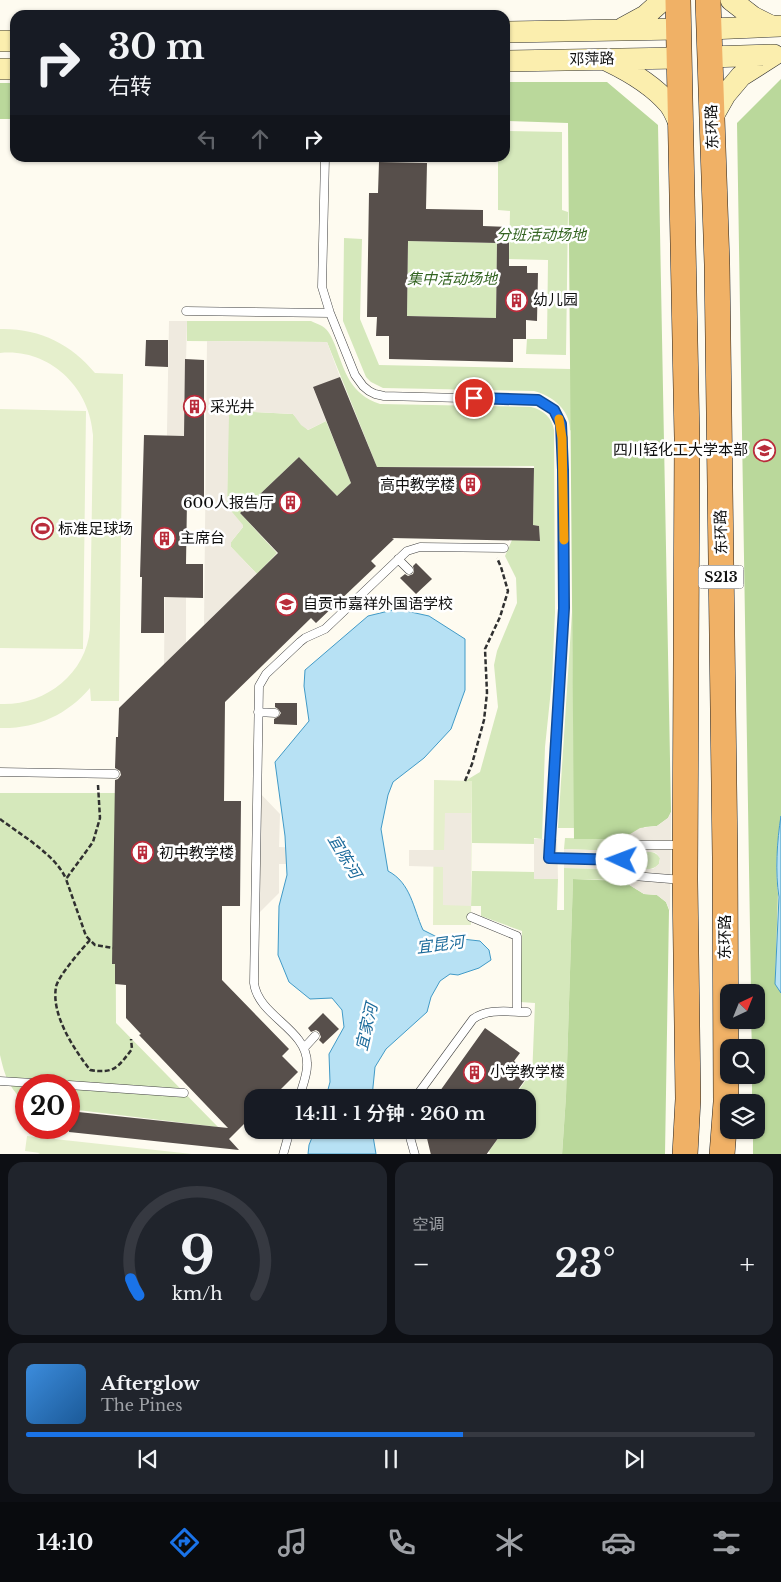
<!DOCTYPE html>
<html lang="zh">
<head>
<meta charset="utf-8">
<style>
  :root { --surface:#171b24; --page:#20242c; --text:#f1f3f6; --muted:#9ea1a6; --line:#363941; --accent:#1a73e8 }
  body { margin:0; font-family:"Libre Baskerville","Noto Sans SC",serif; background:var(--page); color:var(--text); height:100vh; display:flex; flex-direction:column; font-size:19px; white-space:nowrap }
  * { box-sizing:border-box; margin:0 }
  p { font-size:16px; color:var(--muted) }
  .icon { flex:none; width:28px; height:28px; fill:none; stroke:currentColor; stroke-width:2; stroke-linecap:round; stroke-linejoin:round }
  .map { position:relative; height:1154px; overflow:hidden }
  .side { display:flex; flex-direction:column; gap:8px; padding:8px; background:#0d0f14; flex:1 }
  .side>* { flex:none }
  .hud { position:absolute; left:10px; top:10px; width:500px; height:152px; border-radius:15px; box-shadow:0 1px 4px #0004; background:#171b24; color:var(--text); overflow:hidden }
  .needle { width:32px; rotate:43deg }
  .controls { position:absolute; left:720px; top:984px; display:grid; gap:10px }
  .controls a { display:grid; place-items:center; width:45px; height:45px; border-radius:10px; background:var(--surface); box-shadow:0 1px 4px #0004; font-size:25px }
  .speed { position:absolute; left:15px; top:1074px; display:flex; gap:10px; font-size:25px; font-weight:700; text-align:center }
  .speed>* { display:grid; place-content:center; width:65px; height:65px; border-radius:50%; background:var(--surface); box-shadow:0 1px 4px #0004; line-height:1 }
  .speed .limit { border:8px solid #d22; background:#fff; color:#111 }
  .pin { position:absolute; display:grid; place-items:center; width:42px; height:42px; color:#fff; margin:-21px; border:2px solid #fff; border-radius:50%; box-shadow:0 1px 5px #0007 }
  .me { position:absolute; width:55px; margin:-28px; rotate:272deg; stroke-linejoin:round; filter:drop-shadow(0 0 4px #0008) }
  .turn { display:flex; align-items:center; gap:18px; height:105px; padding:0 15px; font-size:22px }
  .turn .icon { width:65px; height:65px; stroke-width:2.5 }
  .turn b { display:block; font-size:35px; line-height:42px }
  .lanes { display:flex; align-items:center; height:48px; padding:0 15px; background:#0003; justify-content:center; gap:25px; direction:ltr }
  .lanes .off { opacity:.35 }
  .big { font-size:38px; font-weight:600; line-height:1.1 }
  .side .card { flex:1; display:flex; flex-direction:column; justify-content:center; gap:8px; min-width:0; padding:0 18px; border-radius:15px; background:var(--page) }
  .side .dial { align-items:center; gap:0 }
  .dial svg { height:130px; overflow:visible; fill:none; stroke:var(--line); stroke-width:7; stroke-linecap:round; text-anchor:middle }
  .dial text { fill:var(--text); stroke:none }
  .song { display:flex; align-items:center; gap:15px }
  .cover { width:60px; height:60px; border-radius:8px; background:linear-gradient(135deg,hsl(210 70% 55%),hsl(210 70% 35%)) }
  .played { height:5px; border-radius:2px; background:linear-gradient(90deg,var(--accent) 60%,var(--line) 60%) }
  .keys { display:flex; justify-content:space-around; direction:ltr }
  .heat { display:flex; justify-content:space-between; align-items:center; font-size:28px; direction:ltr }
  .side .tiles { flex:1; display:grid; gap:8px; grid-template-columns:1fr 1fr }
  .card:last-child { grid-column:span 2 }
  .trip { position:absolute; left:244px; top:1089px; width:292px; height:50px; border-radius:15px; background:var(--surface); box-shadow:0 1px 4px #0004; font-weight:600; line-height:50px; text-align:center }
  .menu { display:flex; height:80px; justify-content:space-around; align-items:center; background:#090b0e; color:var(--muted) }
  .menu .icon { width:35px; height:35px }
  .menu .on { color:var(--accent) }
  .menu b { font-size:22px; color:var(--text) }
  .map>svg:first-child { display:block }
  .green { fill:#d5e8bb }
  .forest { fill:#bad89b }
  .pitch { fill:#e5efcc }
  .plaza { fill:#efeadf; fill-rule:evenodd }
  .water { fill:#b7e1f4; stroke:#419ac7 }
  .building { fill:#574f4b; fill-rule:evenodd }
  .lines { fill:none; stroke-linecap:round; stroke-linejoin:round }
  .service-casing { stroke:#414141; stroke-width:9 }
  .secondary-casing { stroke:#303030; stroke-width:22 }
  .trunk-casing { stroke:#1f1f1f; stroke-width:26 }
  .path { stroke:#303030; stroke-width:2.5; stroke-dasharray:5 2.5; stroke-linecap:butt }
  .service { stroke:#fff; stroke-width:8 }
  .secondary { stroke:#fbeeae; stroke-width:21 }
  .trunk { stroke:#f0b166; stroke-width:25 }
  .route-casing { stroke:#114b97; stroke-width:12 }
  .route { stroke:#1a73e8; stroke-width:9 }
  .slow { stroke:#f59e0b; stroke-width:9 }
  .labels { text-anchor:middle; stroke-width:5; stroke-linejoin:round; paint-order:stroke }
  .shield { fill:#fff; stroke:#565656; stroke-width:1 }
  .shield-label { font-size:14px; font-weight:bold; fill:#0e0e0e }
  .street-label { font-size:15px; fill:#0e0e0e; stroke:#fff }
  .park-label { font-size:15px; font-style:italic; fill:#336421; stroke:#fff }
  .poi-label { font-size:15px; fill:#0e0e0e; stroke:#fff; text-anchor:start }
  .water-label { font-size:16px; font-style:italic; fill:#1c6b9b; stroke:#fff }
</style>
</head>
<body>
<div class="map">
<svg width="781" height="1155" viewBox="0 0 781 1155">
  <rect width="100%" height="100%" fill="#fefbf0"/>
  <path class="green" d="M505,131L562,132V210L568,212L566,355L526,354L527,339H547L548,260L509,259L510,211L498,210V158H505Z
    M344,238L362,239L360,319L379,365L571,369L572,431L570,430C570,410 553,396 534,391L383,388L371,382L366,377L343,321Z
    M408,241L497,243L496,318L407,316Z
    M187,321H311C314,323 319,324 322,326C329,330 332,338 335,345C345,372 350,394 380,404L531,407C544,410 552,418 554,430L555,612L552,680L545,747L542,839L534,838V844L472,843V781H465L480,772L498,707L494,665L497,651L517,603L516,578L505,556L512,540L540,541L539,526L533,525L534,466L377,467L327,342L187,341Z
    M237,411L293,414L308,430L326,421L351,483L337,496L299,457L240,513L277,553L257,574L231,547V542L243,527L242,525L227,507L228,419L229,415Z
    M572,612L575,828H558Z
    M0,793H115L116,1023L218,1127L69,1109V1085H26V1103C9,1088 5,1077 0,1055Z
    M565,838L617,839V851L564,849Z
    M639,852C647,852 655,850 660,858L659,864C652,872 637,871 631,862L632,857Z
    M564,868L617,869V880L573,879L566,1096L562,1154H490L489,1151L504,1130H528V1098L514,1097L528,1077L532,1078L535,1003L520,1002L522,931L481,916V906H471L472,871L534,872L535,879H558L557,910H564Z"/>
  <path class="forest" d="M781,79V816C777,839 775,872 778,894L775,984L781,993V1155L753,1154V1130H756V1102H752V1075H756V1048L752,1047L751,1020H756V992H751L737,123Z
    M505,82H607L658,125L671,812L668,818L657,826L645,827L622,839H574L568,123L505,121Z
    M0,83H15V119H0Z
    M573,879L623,881L644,894L657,895L666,902L669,910L665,1154L562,1155L566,1096Z"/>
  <path class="pitch" d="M0,329C39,328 71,344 95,373L123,374L119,701H91L90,688C67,715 36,729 0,728V704C44,706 86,675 90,629L93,435C90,387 49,348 0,353Z
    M0,409L86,411L83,649L0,648Z
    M434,780L472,781L471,925H433Z
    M27,1136L192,1154H38L40,1153L25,1151Z"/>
  <path class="plaza" d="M169,321H187L183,486L166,485Z
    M207,341L327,342L340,377L313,388L326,421L308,430L301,425L293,414L237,411L229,415L227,506L243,525V527L231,542V547L257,574L204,625Z
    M165,577L186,578V643L164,665Z
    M257,790L280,814L279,847L303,848V864H279V893L255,917Z
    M671,812L670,911L666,902L657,895L644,894L623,881L617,880V869L564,868V849L617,851V839H622L640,828L657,826L668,818ZM639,852H653L656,853L660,858L659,864L653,869H638L635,868L631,862L632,857Z
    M445,813H471V906L443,905V867L409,866V850H444Z
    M534,839H557L558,879H534Z"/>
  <path class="water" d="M397,609L429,616L465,639V690L451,729L424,758L393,782L388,795L381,829L388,871C411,883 413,908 423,930L435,936L480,941L489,950L491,960L479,968L458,975L450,974L440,981L431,997L427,1012L386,1049L375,1067L372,1097H326L330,1082L329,1054L344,1027L342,1010L332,998L310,999L289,982L278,955L279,906L287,875L285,836L275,762L309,721L304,686L305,670L368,616Z
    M781,816V993L775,984L779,897C775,873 777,840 781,816Z
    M315,1130H372L376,1154H308L309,1145Z"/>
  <path class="building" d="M379,162L427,163L426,209L483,210V226L509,227V266H527V273H538L537,321L526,320V339H513V362L389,359V336H376L377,317H367L369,193H378ZM408,241L497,243L496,318L407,316Z
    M146,340H168V367L145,366Z
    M185,359L204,360V501L187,500L186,564H203V598L164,597V633H141L142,577H140L144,435L184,436Z
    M340,377L377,467L534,468L533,525L539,526L540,541L392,538L394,539L371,561L376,566L316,623L311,618L225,702L224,801H241L240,906H222V980L289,1049L282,1056L298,1072L272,1098H252V1116L229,1139L239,1150L69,1132V1111L228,1128L139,1035L141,1034L126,1018V985L115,984V964H112L115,780L118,779L121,775L120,771L115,768L116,737H118L119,708L278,553L240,513L299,457L337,496L351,483L313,387Z
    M416,563L432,579L416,594L400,578L405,574L408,576L413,574L414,571L413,566Z
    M275,703H297V725L274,724V719L279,716L281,713L278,709L275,707Z
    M323,1013L339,1029L323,1044L319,1040L321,1037L319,1032L316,1030L311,1032L308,1028Z
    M485,1028L520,1053L514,1061L530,1073L512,1098H435Z
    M425,1130H504L486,1155H431Z"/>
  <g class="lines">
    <defs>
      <path id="service" d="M325,158L322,287L330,313L355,375L363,386L369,391L375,394L384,396L538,400C557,410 560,417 563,438L564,608L549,858L622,860
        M186,311L330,313
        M398,559L409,570
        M258,712L275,713
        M0,772L115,774
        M681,845H621V875L683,880
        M471,917L517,936V1012
        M304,1048L315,1036
        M0,1081L65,1085
        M69,1085L184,1093
        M299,1098C302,1087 308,1074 307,1063C307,1029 258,1016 254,983L259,686L266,674L300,642L305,638L325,629L407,551L420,547L504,548
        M415,1098L473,1019C489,1008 508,1012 527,1012
        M408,1130L415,1155
        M283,1155L290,1130"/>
      <path id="secondary" d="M731,0L753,17L771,26
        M623,28L645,16L663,0
        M709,29L781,26
        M505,32L678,29
        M0,41H15
        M709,57L771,55
        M505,61L679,58
        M608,61C631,72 653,85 669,104C674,110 677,119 680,125
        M0,69H15
        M712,118L725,95L741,76L774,55"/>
      <path id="trunk" d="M678,0L687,438L685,880L688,1099L685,1155
        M708,0L717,264L725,857L726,1102L722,1155"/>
    </defs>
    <use href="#service" class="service-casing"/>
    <use href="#secondary" class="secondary-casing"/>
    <use href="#trunk" class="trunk-casing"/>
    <path class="path" d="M465,781L472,764L484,720L487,693L485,649L500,617L508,591L501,567L497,558
      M98,785L100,818L93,842L66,879L86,936L95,945L113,948
      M0,819C21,835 56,855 66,879
      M90,940C82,949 58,976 56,987C51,1015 74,1049 90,1070C115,1074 118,1067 132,1049L131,1039"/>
    <use href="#service" class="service"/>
    <use href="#secondary" class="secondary"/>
    <use href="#trunk" class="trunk"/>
  </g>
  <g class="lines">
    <defs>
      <path id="route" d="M474,398L538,400L554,410L561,424L563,470L564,608L549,858L622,860"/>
    </defs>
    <use href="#route" class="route-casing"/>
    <use href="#route" class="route"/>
    <path class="slow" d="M559,419L562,438L564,540"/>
  </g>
  <defs>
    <symbol id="building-ring" viewBox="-11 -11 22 22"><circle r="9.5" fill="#fff" stroke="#b92c3b" stroke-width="1.5"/><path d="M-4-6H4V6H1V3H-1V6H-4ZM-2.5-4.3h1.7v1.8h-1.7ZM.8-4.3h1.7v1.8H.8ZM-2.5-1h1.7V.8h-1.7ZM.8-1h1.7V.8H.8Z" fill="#b92c3b"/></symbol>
    <symbol id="university-ring" viewBox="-11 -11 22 22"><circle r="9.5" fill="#fff" stroke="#b92c3b" stroke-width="1.5"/><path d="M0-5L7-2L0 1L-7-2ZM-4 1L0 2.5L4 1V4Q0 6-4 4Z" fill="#b92c3b"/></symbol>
    <symbol id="stadium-ring" viewBox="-11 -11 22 22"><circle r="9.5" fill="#fff" stroke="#b92c3b" stroke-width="1.5"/><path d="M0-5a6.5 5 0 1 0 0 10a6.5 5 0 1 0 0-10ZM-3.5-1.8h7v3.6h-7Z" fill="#b92c3b"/></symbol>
    <symbol id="school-ring" viewBox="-11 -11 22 22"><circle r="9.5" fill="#fff" stroke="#b92c3b" stroke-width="1.5"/><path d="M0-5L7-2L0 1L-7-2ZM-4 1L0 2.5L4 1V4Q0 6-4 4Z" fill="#b92c3b"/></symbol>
  </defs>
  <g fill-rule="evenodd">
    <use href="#building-ring" x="504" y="288" width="25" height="25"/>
    <use href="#building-ring" x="182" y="394" width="25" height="25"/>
    <use href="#university-ring" x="752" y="438" width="25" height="25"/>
    <use href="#building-ring" x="458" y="472" width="25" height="25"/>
    <use href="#building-ring" x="278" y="490" width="25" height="25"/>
    <use href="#stadium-ring" x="30" y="516" width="25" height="25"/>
    <use href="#building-ring" x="152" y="526" width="25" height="25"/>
    <use href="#school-ring" x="274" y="592" width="25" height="25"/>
    <use href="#building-ring" x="130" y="840" width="25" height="25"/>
    <use href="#building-ring" x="462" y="1060" width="25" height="25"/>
  </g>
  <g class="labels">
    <rect class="shield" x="698.5" y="565.5" width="45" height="23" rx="4"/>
    <g class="shield-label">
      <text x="721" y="582">S213</text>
    </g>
    <g class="street-label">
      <text transform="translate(592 59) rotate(-1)" y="5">邓萍路</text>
      <text transform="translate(712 127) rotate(-92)" y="5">东环路</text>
      <text transform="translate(721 532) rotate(-91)" y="5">东环路</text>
      <text transform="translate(725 937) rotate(-90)" y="5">东环路</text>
    </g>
    <g class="park-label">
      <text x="541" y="240">分班活动场地</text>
      <text x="452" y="284">集中活动场地</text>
    </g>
    <g class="poi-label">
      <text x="533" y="305">幼儿园</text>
      <text x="210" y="412">采光井</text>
      <text x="748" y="455" text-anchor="end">四川轻化工大学本部</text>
      <text x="455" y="490" text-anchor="end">高中教学楼</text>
      <text x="274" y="508" text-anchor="end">600人报告厅</text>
      <text x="58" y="534">标准足球场</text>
      <text x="180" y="543">主席台</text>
      <text x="303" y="609">自贡市嘉祥外国语学校</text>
      <text x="159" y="858">初中教学楼</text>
      <text x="490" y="1077">小学教学楼</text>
    </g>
    <g class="water-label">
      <text transform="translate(345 856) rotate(59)" y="6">宜陈河</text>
      <text transform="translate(440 944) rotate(-7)" y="6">宜昆河</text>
      <text transform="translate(366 1027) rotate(-77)" y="6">宜家河</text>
    </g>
  </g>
</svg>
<div class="controls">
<a><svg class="needle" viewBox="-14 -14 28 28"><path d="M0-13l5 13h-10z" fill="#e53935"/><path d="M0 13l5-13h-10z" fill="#9ea1a6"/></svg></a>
<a><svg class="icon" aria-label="search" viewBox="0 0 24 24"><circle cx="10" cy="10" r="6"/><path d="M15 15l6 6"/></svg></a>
<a><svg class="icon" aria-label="layers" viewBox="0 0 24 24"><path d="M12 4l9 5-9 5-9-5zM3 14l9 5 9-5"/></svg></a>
</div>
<div class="speed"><div class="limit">20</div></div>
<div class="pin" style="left:474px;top:398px;background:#d93025"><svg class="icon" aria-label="arrive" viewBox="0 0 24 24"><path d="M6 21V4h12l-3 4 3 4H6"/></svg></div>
<svg class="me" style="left:622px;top:860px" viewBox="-20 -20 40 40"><circle r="19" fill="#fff"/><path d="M0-13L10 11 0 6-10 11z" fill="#1a73e8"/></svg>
<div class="trip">14:11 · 1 分钟 · 260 m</div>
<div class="hud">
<div class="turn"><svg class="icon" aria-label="right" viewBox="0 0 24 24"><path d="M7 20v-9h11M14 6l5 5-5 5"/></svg><div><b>30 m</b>右转</div></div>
<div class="lanes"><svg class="icon off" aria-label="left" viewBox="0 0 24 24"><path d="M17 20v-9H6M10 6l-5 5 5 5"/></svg><svg class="icon off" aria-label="ahead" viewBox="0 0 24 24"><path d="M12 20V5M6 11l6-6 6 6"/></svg><svg class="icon" aria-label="right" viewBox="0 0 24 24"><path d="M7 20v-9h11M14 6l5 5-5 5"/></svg></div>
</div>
</div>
<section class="side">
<div class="tiles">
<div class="card dial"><svg viewBox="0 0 100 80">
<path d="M14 69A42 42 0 1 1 86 69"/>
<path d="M14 69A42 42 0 0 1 9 59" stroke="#1a73e8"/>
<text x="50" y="56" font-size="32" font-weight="700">9</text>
<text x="50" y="72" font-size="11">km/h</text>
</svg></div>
<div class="card"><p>空调</p>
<div class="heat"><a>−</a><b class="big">23°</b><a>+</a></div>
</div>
<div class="card">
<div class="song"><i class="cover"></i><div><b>Afterglow</b><p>The Pines</p></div></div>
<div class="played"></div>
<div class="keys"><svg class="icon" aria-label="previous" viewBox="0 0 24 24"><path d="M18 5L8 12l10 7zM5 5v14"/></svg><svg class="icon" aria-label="pause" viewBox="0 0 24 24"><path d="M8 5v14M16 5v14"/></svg><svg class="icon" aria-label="next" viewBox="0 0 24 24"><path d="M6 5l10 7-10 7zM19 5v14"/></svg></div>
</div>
</div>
</section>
<nav class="menu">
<b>14:10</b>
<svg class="icon on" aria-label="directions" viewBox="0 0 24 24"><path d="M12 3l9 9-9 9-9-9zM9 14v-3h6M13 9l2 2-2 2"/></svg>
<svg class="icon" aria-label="music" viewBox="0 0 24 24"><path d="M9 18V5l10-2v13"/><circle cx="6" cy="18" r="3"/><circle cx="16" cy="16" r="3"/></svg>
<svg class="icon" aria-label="phone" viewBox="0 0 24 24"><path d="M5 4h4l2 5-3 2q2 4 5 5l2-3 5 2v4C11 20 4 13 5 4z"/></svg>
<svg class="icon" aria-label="climate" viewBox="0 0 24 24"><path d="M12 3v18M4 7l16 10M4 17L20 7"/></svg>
<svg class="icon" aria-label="car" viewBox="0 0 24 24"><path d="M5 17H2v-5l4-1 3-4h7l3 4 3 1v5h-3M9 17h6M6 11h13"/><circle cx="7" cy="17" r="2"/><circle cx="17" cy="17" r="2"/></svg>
<svg class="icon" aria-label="filters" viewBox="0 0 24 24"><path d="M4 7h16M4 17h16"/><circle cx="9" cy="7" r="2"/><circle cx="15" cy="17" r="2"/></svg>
</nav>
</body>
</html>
